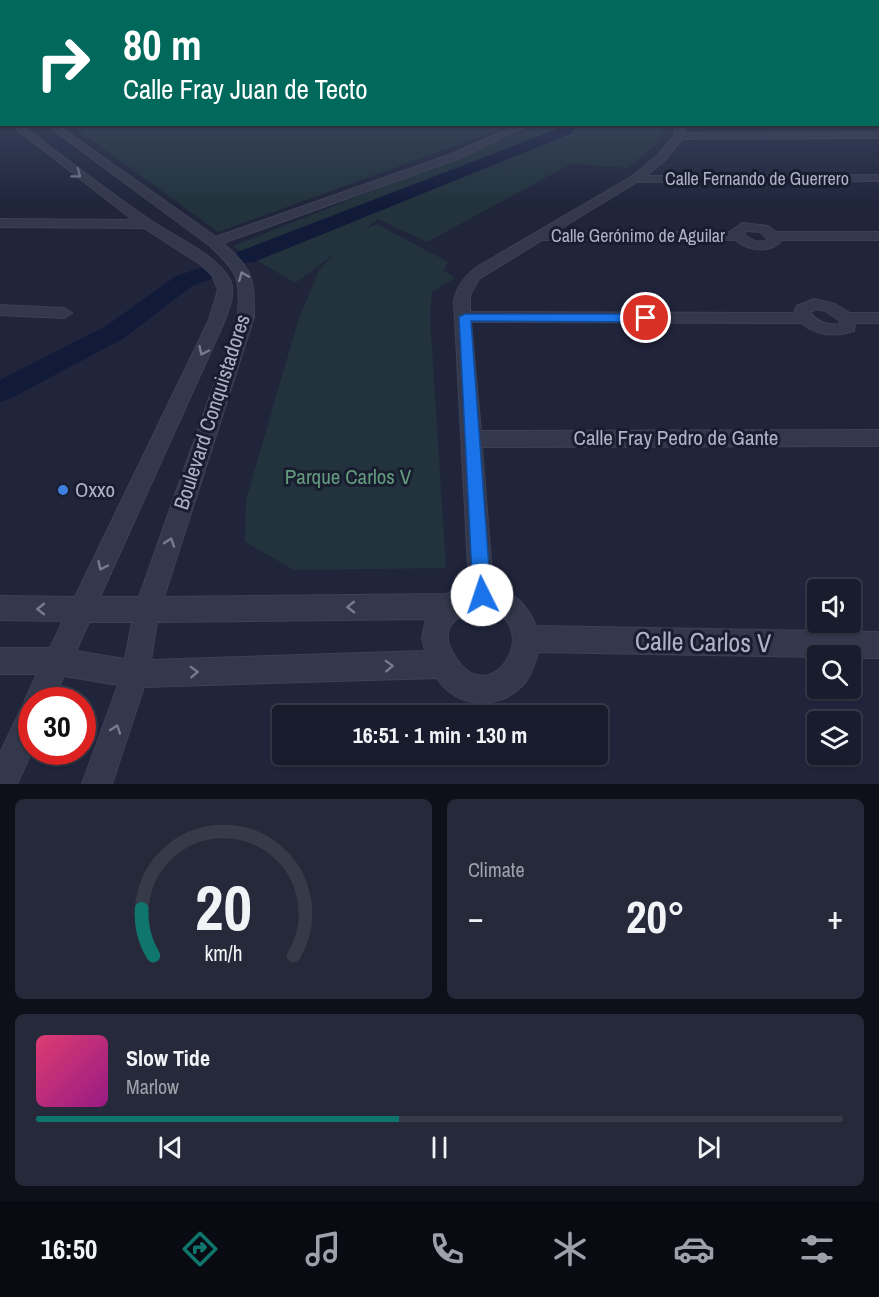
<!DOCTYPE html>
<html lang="en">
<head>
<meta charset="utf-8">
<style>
  :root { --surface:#181c2d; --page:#252939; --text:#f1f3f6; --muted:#9fa1aa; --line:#363a49; --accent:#0f766e }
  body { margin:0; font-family:"Archivo Narrow",sans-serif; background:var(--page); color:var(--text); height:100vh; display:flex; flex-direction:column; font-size:22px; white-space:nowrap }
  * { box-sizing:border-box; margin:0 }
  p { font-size:20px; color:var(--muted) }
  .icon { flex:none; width:33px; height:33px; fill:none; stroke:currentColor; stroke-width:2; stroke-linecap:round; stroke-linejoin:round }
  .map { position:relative; height:784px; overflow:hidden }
  .side { display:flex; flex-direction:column; gap:15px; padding:15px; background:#0d0f19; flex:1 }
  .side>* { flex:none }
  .hud { position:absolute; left:0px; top:0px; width:879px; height:126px; box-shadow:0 2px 4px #0004,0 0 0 2px var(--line); background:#00695c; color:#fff; overflow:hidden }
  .fabs { position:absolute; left:807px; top:579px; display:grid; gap:12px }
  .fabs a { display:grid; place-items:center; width:54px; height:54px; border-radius:6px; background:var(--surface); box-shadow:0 2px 4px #0004,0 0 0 2px var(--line); font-size:30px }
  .speed { position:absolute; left:18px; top:687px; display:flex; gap:12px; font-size:30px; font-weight:700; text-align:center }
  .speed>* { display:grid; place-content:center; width:78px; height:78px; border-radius:50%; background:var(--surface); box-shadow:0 2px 4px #0004,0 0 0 2px var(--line); line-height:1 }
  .speed .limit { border:9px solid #d22; background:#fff; color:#111 }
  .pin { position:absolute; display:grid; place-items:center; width:51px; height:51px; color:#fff; margin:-26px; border:3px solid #fff; border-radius:50%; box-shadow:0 2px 6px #0007 }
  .me { position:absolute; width:66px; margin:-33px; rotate:356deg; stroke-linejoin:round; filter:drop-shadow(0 0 4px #0008) }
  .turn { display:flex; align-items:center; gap:21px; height:126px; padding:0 24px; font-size:27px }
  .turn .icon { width:78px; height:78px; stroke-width:2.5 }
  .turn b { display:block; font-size:42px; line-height:51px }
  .big { font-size:45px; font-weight:700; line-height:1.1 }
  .side .widget { flex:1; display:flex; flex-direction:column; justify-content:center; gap:9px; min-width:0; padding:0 21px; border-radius:9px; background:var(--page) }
  .side .dial { align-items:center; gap:0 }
  .dial svg { height:156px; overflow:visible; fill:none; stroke:var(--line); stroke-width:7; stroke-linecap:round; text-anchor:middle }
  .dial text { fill:var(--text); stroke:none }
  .song { display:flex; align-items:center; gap:18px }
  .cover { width:72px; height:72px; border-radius:9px; background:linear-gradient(135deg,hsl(340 70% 55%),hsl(310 70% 35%)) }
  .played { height:6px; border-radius:3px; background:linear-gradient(90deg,var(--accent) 45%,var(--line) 45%) }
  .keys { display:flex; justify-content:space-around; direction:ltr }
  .heat { display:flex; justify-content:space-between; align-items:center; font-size:33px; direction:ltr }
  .side .tiles { flex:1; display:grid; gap:15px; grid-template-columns:1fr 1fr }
  .widget:last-child { grid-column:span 2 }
  .trip { position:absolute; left:272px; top:705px; width:336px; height:60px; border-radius:6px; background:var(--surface); box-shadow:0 2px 4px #0004,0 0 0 2px var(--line); font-weight:700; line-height:60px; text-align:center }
  .menu { display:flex; height:96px; justify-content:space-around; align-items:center; background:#0a0b12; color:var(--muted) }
  .menu .icon { width:42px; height:42px }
  .menu .selected { color:var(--accent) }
  .menu b { font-size:27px; color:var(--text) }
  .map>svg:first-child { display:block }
  .green { fill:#22333d }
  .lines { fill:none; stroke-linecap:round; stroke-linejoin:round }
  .canal { fill:#121a3a; fill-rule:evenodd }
  .minor-casing { stroke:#3d4155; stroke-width:2 }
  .minor { fill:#34384c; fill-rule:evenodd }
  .oneway { stroke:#777b90 }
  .route { fill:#1a73e8; stroke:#114b97; stroke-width:1.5 }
  .shop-dot { fill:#3f7fe0; stroke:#191d30; stroke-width:2 }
  .labels { text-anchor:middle; stroke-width:6; stroke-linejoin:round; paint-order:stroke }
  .far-street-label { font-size:18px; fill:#aeb2c8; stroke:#191d30 }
  .street-label { font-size:21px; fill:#aeb2c8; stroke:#191d30 }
  .park-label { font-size:21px; fill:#639b7d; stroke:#191d30 }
  .poi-label { font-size:21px; fill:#aeb2c8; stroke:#191d30; text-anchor:start }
  .near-street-label { font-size:26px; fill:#aeb2c8; stroke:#191d30 }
</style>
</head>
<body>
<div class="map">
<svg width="879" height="784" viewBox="0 0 879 784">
  <rect width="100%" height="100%" fill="#20253c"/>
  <path class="green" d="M71,125H513L218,232Z
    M539,125H668L655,145L628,168L571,164L427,242L378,219L365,229L377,224L448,262L443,270L455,278L432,292L430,317L446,568L294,570L245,542L246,500L298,321L319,270L334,254L295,283L233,246Z"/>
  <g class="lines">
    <path class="canal" d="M563,124H578L570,134L254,262L246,263L238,262L235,257L238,252L560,128Z
      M203,267L211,269L214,274L211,279L192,286L124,338L10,399L0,402V380L106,326L176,276Z"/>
    <defs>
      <path id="minor" d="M0,113L2,114V120L0,119Z
        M10,124H20C63,157 106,190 150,220C173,236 217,255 230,280C236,293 229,308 225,320L100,597H139L238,317C240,276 239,274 209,245L45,124H56L216,237L449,155L519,124H532L457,159L223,243C253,271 254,276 254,317L164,597L446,594L469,586L454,301C457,286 465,276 477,267L631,177L657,156L674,136L676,124H686L684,133L879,132V138L682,139L665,160L646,176L879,175V181L637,182L555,232H730L742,223L768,226L776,232H879V240H782C770,254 749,251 735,240H542L479,279L470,295V312L794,313L797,306L814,299L835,304L850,313H879V323H855L854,331C835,337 817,336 801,323L471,322L481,431L879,430V446L482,447L493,586C515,593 527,604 536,626L879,632V658H850V656L818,657L538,652C535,664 531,677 522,686C497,711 456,708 437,678L144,687L112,784H82L118,685L64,676L53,700H32V751L17,784H0V753L22,707L27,705L25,700L37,674H0V648H50L63,621L0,620V596L75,597L209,320L218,290L212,275L200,264L144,228L0,227V219L133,220ZM745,231L760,232L768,239C759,245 751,240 744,234ZM816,309L825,311L839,320L840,324C827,326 818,322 810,313ZM482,607C549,621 491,717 454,655C437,627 458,614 482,607ZM426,619L422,638L425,651L151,660L157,622ZM89,622H132L125,659L76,651Z
        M0,305L64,308L72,313L64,318L0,315Z"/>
    </defs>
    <use href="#minor" class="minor-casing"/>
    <use href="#minor" class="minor"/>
  </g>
  <defs><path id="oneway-chevron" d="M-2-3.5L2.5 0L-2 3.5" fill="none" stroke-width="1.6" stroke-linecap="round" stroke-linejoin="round" transform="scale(1.5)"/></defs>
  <g class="oneway">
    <use href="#oneway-chevron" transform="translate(77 174) rotate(37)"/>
    <use href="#oneway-chevron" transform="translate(243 276) rotate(-112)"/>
    <use href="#oneway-chevron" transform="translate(203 351) rotate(115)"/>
    <use href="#oneway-chevron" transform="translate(170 542) rotate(-71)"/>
    <use href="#oneway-chevron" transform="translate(102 566) rotate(115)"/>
    <use href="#oneway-chevron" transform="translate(351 607) rotate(179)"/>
    <use href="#oneway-chevron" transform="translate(41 609) rotate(-180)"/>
    <use href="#oneway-chevron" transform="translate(389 666) rotate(-2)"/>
    <use href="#oneway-chevron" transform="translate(194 672) rotate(-2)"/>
    <use href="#oneway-chevron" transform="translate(116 729) rotate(-71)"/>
  </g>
  <linearGradient id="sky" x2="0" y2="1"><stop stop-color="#121421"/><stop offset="0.46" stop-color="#3c4661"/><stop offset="1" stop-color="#3c4661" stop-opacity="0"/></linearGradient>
  <rect width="879" height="205" fill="url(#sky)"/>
  <path class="route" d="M465,314H646L652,318L646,322L471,321L491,595L489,601L482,604L475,601L473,595L459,317Z"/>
  <circle class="shop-dot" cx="63" cy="490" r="6"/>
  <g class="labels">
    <g class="far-street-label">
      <text x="757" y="185">Calle Fernando de Guerrero</text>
      <text x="638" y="242">Calle Gerónimo de Aguilar</text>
    </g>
    <g class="street-label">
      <text transform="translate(212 412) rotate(-72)" y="7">Boulevard Conquistadores</text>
      <text x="676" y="445">Calle Fray Pedro de Gante</text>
    </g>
    <g class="park-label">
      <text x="348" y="484">Parque Carlos V</text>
    </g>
    <g class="poi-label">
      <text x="75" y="497">Oxxo</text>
    </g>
    <g class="near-street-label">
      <text transform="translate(703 642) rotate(1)" y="9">Calle Carlos V</text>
    </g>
  </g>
</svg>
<div class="fabs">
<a><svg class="icon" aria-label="sound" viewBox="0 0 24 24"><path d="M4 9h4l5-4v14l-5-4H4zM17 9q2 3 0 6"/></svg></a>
<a><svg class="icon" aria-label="search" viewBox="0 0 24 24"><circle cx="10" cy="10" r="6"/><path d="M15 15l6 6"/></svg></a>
<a><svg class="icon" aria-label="layers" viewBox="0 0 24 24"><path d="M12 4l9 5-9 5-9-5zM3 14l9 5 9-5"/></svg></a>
</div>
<div class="speed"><div class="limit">30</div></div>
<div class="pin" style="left:646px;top:318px;background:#d93025"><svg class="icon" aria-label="arrive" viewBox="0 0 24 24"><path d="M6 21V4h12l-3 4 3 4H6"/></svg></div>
<svg class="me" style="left:482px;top:595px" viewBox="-20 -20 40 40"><circle r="19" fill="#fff"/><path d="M0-13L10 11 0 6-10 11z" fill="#1a73e8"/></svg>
<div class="trip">16:51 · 1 min · 130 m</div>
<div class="hud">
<div class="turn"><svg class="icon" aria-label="right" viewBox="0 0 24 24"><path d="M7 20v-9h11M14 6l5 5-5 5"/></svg><div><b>80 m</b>Calle Fray Juan de Tecto</div></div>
</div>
</div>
<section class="side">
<div class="tiles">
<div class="widget dial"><svg viewBox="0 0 100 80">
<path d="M14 69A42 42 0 1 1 86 69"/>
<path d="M14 69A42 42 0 0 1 8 45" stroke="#0f766e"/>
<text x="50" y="56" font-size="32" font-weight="700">20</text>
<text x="50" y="72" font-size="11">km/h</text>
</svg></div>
<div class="widget"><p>Climate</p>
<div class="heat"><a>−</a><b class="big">20°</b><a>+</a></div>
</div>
<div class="widget">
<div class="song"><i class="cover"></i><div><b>Slow Tide</b><p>Marlow</p></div></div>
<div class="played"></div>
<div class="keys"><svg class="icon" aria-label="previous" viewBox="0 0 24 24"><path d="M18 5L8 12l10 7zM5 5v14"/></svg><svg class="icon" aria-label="pause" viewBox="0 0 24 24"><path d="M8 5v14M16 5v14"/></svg><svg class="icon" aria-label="next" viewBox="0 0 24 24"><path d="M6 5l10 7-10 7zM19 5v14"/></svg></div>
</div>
</div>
</section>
<nav class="menu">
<b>16:50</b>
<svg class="icon selected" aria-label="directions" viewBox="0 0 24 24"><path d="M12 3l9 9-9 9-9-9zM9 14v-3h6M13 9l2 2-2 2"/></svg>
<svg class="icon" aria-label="music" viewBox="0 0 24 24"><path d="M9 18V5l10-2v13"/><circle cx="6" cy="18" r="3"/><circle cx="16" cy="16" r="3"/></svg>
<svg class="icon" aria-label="phone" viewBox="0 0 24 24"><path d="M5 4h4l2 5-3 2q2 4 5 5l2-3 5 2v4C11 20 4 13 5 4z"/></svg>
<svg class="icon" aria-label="climate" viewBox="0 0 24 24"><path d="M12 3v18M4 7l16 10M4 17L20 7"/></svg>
<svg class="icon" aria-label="car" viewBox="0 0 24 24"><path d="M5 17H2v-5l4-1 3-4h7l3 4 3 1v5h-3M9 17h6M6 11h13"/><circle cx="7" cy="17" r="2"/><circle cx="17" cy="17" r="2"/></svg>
<svg class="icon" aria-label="filters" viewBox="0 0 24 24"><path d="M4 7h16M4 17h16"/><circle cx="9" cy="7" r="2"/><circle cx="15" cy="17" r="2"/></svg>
</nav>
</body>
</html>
